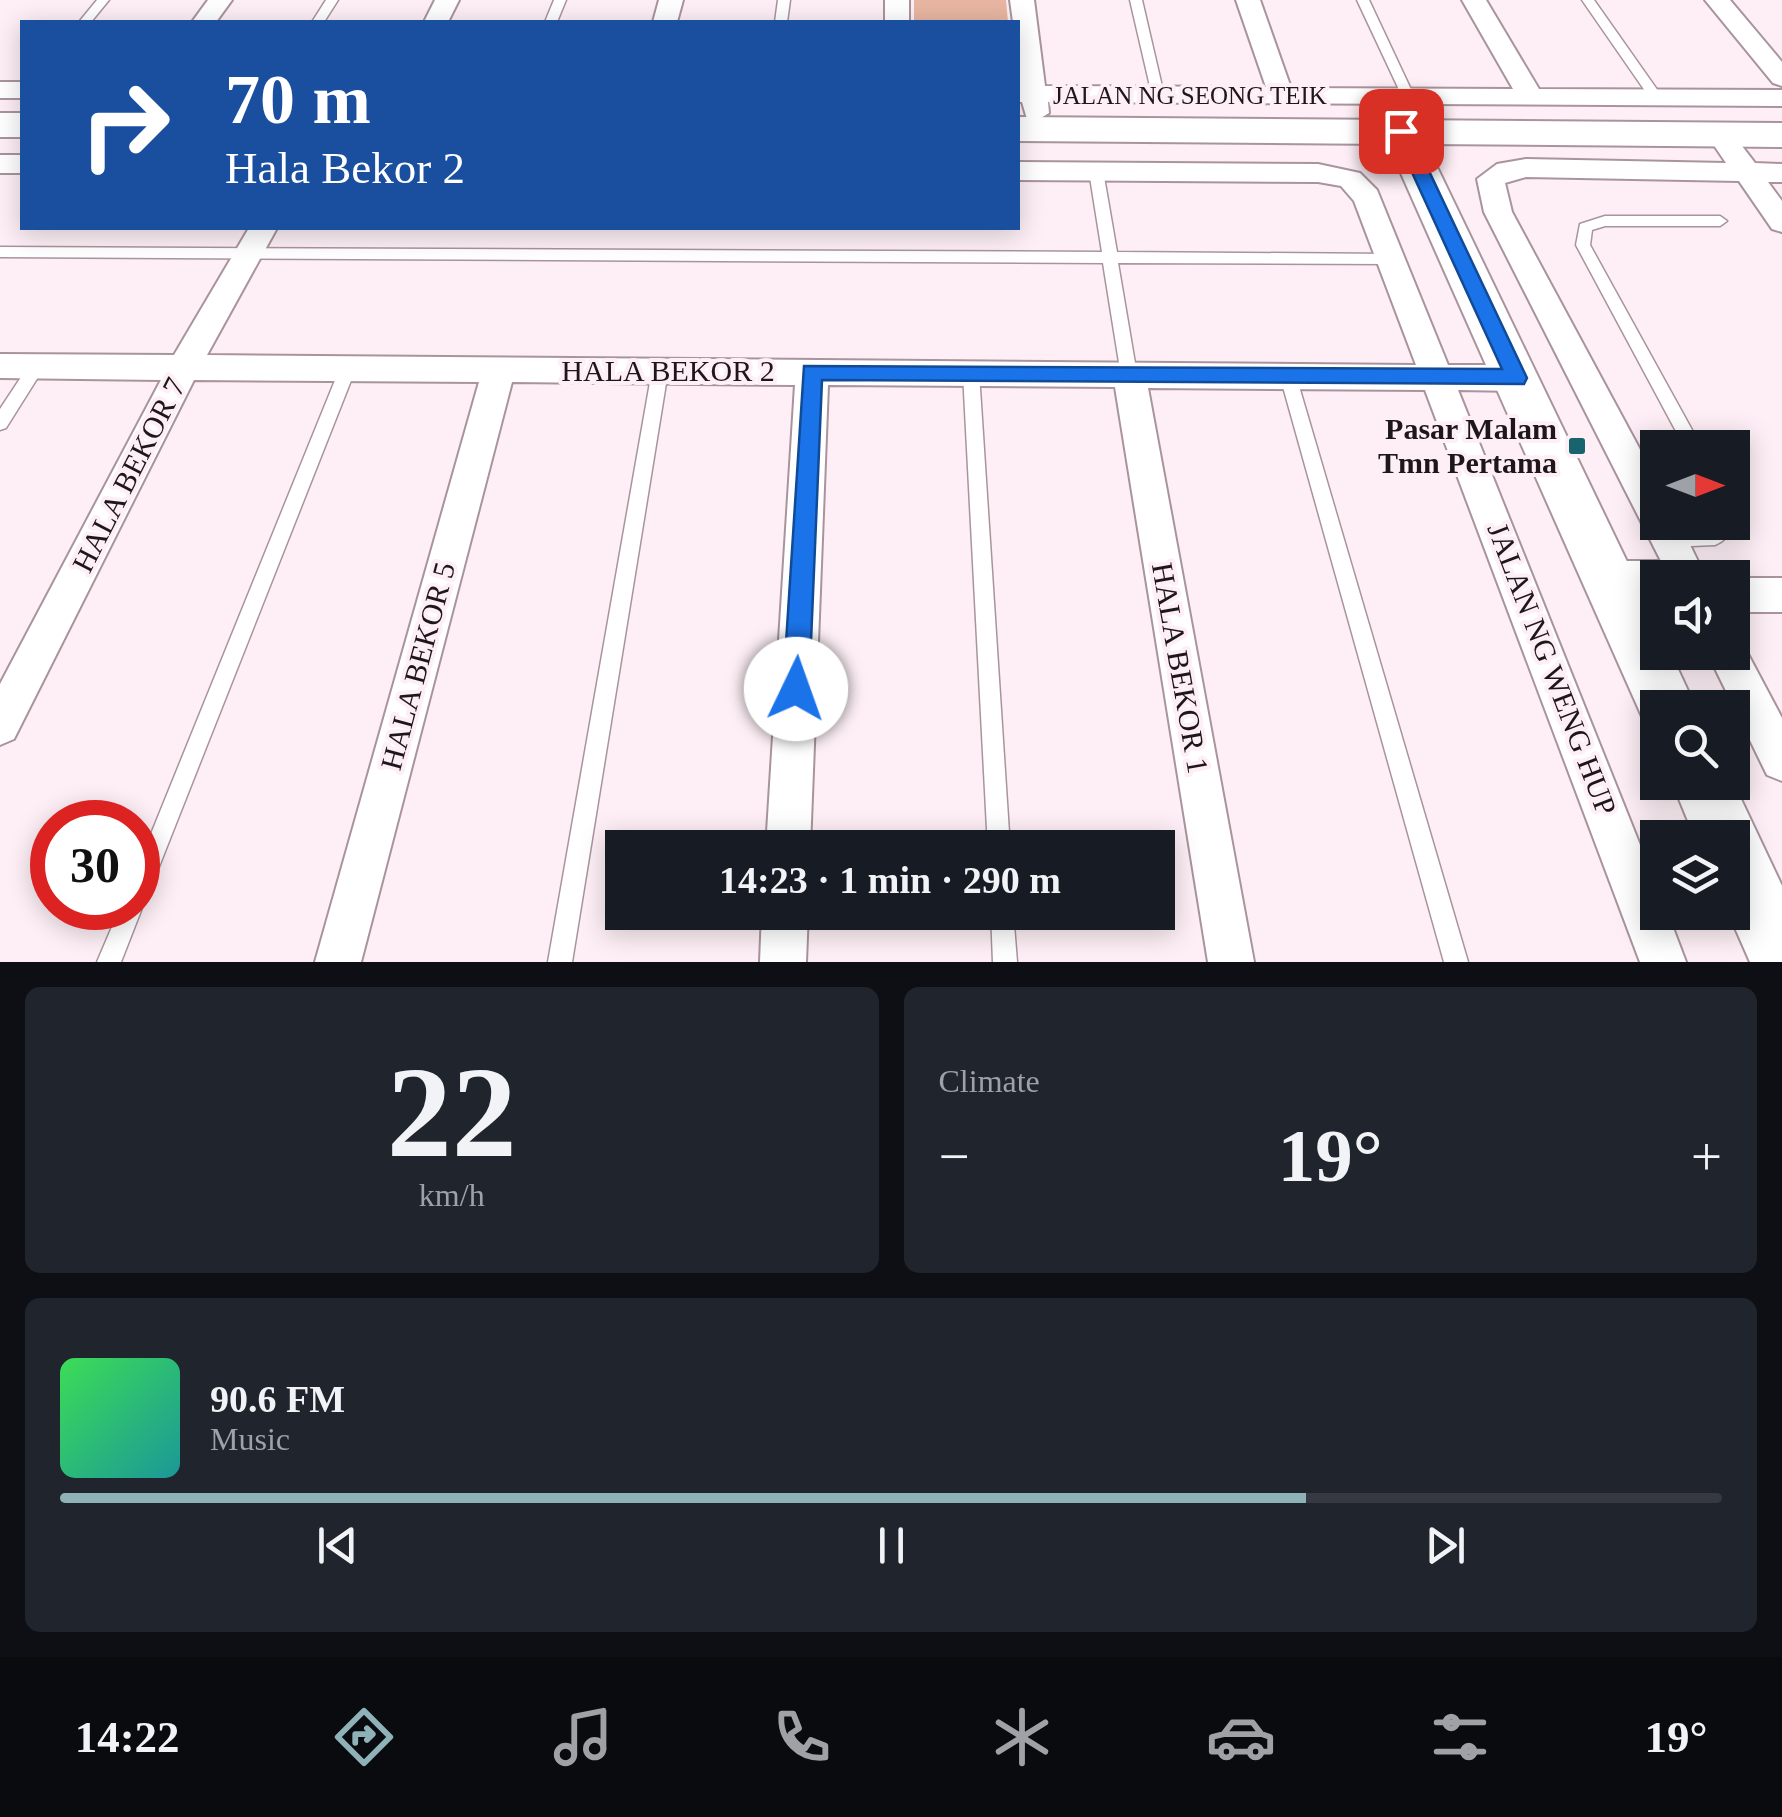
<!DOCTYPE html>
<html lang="en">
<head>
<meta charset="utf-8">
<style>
  :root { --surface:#171b24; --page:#20242c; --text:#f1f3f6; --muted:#9ea1a6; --line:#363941; --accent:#8fb2b9 }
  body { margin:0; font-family:Georgia,serif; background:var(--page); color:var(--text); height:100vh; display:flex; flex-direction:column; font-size:38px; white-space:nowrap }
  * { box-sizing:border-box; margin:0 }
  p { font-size:32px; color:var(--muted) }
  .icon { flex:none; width:55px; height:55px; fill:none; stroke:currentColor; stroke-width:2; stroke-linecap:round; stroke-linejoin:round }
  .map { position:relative; height:962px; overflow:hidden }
  .side { display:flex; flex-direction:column; gap:25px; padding:25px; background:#0d0f14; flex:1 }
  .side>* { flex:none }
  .hud { position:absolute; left:20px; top:20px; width:1000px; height:210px; border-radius:0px; box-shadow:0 5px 25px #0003; background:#1a4fa0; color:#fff; overflow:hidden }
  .needle { width:65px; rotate:90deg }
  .fabs { position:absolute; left:1640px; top:430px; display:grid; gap:20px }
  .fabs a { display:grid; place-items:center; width:110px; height:110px; border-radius:0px; background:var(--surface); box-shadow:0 5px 25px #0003; font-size:50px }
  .speed { position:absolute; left:30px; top:800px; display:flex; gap:20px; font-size:50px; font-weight:700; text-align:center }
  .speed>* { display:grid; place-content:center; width:130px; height:130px; border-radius:50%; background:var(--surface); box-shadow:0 5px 25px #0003; line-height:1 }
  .speed .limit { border:15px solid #d22; background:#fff; color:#111 }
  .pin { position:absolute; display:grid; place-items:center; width:85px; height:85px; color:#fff; margin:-42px; border-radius:20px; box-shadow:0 5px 15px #0006 }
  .me { position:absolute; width:110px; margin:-55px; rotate:3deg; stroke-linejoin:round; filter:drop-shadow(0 0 8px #0008) }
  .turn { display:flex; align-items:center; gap:35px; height:210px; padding:0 40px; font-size:45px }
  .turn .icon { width:130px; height:130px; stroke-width:2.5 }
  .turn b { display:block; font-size:70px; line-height:85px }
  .big { font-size:75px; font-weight:800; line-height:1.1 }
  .side .tile { flex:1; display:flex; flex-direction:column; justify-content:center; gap:15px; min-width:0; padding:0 35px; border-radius:15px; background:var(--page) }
  .side .dial { align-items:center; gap:0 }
  .dial b { font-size:130px; line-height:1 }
  .song { display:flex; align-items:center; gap:30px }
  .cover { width:120px; height:120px; border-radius:15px; background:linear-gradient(135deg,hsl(130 70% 55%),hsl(180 70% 35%)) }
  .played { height:10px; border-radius:5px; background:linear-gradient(90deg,var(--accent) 75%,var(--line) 75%) }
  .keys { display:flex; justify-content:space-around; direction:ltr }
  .heat { display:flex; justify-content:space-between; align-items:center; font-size:55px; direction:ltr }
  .side .tiles { flex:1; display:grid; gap:25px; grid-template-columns:1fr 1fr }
  .tile:last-child { grid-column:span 2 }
  .trip { position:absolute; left:605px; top:830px; width:570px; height:100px; border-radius:0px; background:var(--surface); box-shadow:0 5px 25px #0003; font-weight:800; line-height:100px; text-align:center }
  .tab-bar { display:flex; height:160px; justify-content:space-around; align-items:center; background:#090b0e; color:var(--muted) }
  .tab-bar .icon { width:70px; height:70px }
  .tab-bar .on { color:var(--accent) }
  .tab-bar b { font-size:45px; color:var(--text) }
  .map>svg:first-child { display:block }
  .green { fill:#e8b6a2 }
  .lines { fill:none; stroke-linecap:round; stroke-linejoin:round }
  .service-casing { stroke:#a9949e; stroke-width:3 }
  .minor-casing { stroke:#a9949e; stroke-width:4 }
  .secondary-casing { stroke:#a9949e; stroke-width:4 }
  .service { fill:#fff; fill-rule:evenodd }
  .minor { fill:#fff; fill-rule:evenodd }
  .secondary { fill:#fff; fill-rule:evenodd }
  .route { fill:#1a73e8; stroke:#114b97; stroke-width:2.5 }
  .poi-dot { fill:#17636e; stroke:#fdeff5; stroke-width:4 }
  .labels { text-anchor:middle; stroke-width:8; stroke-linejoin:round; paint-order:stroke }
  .far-street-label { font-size:25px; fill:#1e171a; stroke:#fdeff5 }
  .street-label { font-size:30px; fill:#1e171a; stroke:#fdeff5 }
  .poi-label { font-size:30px; font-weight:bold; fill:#1e171a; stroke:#fdeff5; text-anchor:end }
</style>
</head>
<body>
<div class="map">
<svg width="1782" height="962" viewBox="0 0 1782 962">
  <rect width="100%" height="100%" fill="#fdeff5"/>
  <path class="green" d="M914,0H1006L1008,22H914Z"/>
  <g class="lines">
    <defs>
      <path id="service" d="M97,0H109L91,22H79Z
        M326,0H338L324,22H312Z
        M554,0H566L557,22H545Z
        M778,0H790L787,22H775Z
        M1130,0H1142L1164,95L1163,98H1153L1152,95Z
        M1357,0H1369L1414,96L1413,99L1408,100L1402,96Z
        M1582,0H1594L1663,98L1662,101H1652Z
        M1096,167L1103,171L1117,252L1392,254L1399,259L1392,264L1118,263L1137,375L1129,381L1121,375L1103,263L0,257V247L1102,252L1089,171Z
        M1605,216H1720L1727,221L1720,226H1605L1592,230L1590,245L1702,448H1685L1576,245L1580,224Z
        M37,360L45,366L6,428L0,430V409L31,362Z
        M348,362L356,368L149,892L146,900L140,902L142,908L121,962H97L120,908H138V866L340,368Z
        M660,365L668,371L572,962H548L652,371Z
        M971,367L979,373L1010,848H988L963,373Z
        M1288,370L1296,376L1468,962H1444L1280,376Z
        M1732,516L1738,522C1733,531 1725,541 1715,545L1669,547L1663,545L1660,539L1663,533L1669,531L1711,529L1717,522H1732Z
        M991,912H1013L1017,962H993Z"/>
      <path id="minor" d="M208,0H232L216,22H192Z
        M435,0H459L448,22H424Z
        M659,0H683L677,22H653Z
        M885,0H909V22H885Z
        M1010,0H1034L1045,86L1266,87L1236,0H1260L1291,88L1513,89L1462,0H1486L1539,89L1782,90V106L1048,102L1049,113L1036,121L1027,119L1022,102H1018V22H1013Z
        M1705,0H1730L1782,62V86L1773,83Z
        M0,82H22V98H0Z
        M1720,127L1729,129L1755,163L1782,164V182H1768L1782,201V232L1772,229L1739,181L1526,177L1505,183L1512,212L1658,483V522H1679L1706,578H1658V594L1608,595L1595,590L1589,578L1595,566L1608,561H1661L1484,212L1477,179L1497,164L1526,159L1726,163L1707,135Z
        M0,155H22V173H0Z
        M1018,162L1318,164L1360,173L1377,190L1448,365H1517L1529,369L1533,378L1529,387L1517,391L1458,390L1658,890V912H1667L1686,962H1640L1425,390L1148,388L1254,962H1208L1115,387L828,385L810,848H766L795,385L512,382L361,962H315L479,382L194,380L14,739L0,745V684L161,380L0,378V354L174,355L249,228H277L207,355L1416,365L1354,201L1341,186L1318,182L1018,180Z
        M1732,578H1782V612H1732Z
        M1732,636L1740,639L1782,718V781L1767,775L1707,652H1732Z
        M762,912H808L806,962H760Z"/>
      <path id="secondary" d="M0,113H22V137H0Z
        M1018,117L1782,123V147L1426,144L1658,626V652H1670L1696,708H1658V732L1647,728L1388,144L1018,141Z
        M1732,780L1782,886V962H1750L1728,912H1732V838H1695L1672,782Z"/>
    </defs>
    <use href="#service" class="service-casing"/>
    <use href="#minor" class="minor-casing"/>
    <use href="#secondary" class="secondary-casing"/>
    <use href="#service" class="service"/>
    <use href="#minor" class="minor"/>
    <use href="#secondary" class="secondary"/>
  </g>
  <path class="route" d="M1401,126L1410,131L1527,378L1524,384L822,380L809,689L805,698L796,701L787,698L783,689L804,366L1502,369L1393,131Z"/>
  <rect class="poi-dot" x="1567" y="436" width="20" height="20" rx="5"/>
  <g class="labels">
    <g class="far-street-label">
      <text x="1190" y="104">JALAN NG SEONG TEIK</text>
    </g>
    <g class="street-label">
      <text x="668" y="381">HALA BEKOR 2</text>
      <text transform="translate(129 475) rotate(-63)" y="10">HALA BEKOR 7</text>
      <text transform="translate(418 666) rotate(-75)" y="10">HALA BEKOR 5</text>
      <text transform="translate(1180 668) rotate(80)" y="10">HALA BEKOR 1</text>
      <text transform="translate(1552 669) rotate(69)" y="10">JALAN NG WENG HUP</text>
    </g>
    <g class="poi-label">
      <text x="1557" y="439">Pasar Malam<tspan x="1557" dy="34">Tmn Pertama</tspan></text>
    </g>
  </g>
</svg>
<div class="fabs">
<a><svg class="needle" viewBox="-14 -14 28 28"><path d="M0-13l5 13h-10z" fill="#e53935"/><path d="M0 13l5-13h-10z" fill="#9ea1a6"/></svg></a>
<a><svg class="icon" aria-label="sound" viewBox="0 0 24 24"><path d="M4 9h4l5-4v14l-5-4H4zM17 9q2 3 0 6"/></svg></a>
<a><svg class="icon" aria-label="search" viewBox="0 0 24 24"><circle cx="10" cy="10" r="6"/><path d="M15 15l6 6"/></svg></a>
<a><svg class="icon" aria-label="layers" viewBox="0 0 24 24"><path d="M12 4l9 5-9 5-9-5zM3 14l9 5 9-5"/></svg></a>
</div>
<div class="speed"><div class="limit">30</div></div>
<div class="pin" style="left:1401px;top:131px;background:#d93025"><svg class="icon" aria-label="arrive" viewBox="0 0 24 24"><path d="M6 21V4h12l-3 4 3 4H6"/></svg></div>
<svg class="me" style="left:796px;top:689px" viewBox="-20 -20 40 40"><circle r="19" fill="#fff"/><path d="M0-13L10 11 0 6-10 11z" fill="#1a73e8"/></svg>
<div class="trip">14:23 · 1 min · 290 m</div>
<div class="hud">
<div class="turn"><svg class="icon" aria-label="right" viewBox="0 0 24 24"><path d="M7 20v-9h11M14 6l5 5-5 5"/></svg><div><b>70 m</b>Hala Bekor 2</div></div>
</div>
</div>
<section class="side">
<div class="tiles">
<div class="tile dial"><b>22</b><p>km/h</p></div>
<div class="tile"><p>Climate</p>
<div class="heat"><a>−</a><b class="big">19°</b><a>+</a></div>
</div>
<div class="tile">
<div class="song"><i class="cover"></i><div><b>90.6 FM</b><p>Music</p></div></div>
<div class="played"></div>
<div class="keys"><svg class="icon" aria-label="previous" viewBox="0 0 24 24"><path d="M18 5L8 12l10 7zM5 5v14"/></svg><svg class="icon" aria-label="pause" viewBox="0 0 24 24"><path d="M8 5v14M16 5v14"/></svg><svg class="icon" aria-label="next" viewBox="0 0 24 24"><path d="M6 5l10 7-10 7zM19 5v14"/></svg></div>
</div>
</div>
</section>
<nav class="tab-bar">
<b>14:22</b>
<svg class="icon on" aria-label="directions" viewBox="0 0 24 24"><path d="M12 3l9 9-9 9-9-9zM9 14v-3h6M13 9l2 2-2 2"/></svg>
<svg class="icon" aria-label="music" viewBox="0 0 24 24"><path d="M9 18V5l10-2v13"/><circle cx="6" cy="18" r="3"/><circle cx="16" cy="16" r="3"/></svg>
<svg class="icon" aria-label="phone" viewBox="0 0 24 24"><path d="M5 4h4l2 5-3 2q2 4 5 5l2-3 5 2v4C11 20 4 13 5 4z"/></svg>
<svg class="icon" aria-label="climate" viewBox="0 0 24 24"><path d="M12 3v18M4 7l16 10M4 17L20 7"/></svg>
<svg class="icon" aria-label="car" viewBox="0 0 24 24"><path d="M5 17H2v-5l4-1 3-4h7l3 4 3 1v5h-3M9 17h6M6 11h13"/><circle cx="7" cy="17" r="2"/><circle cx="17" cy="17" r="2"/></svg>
<svg class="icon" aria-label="filters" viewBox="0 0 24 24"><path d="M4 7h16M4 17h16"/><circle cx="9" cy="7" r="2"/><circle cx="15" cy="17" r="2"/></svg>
<b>19°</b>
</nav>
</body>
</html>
